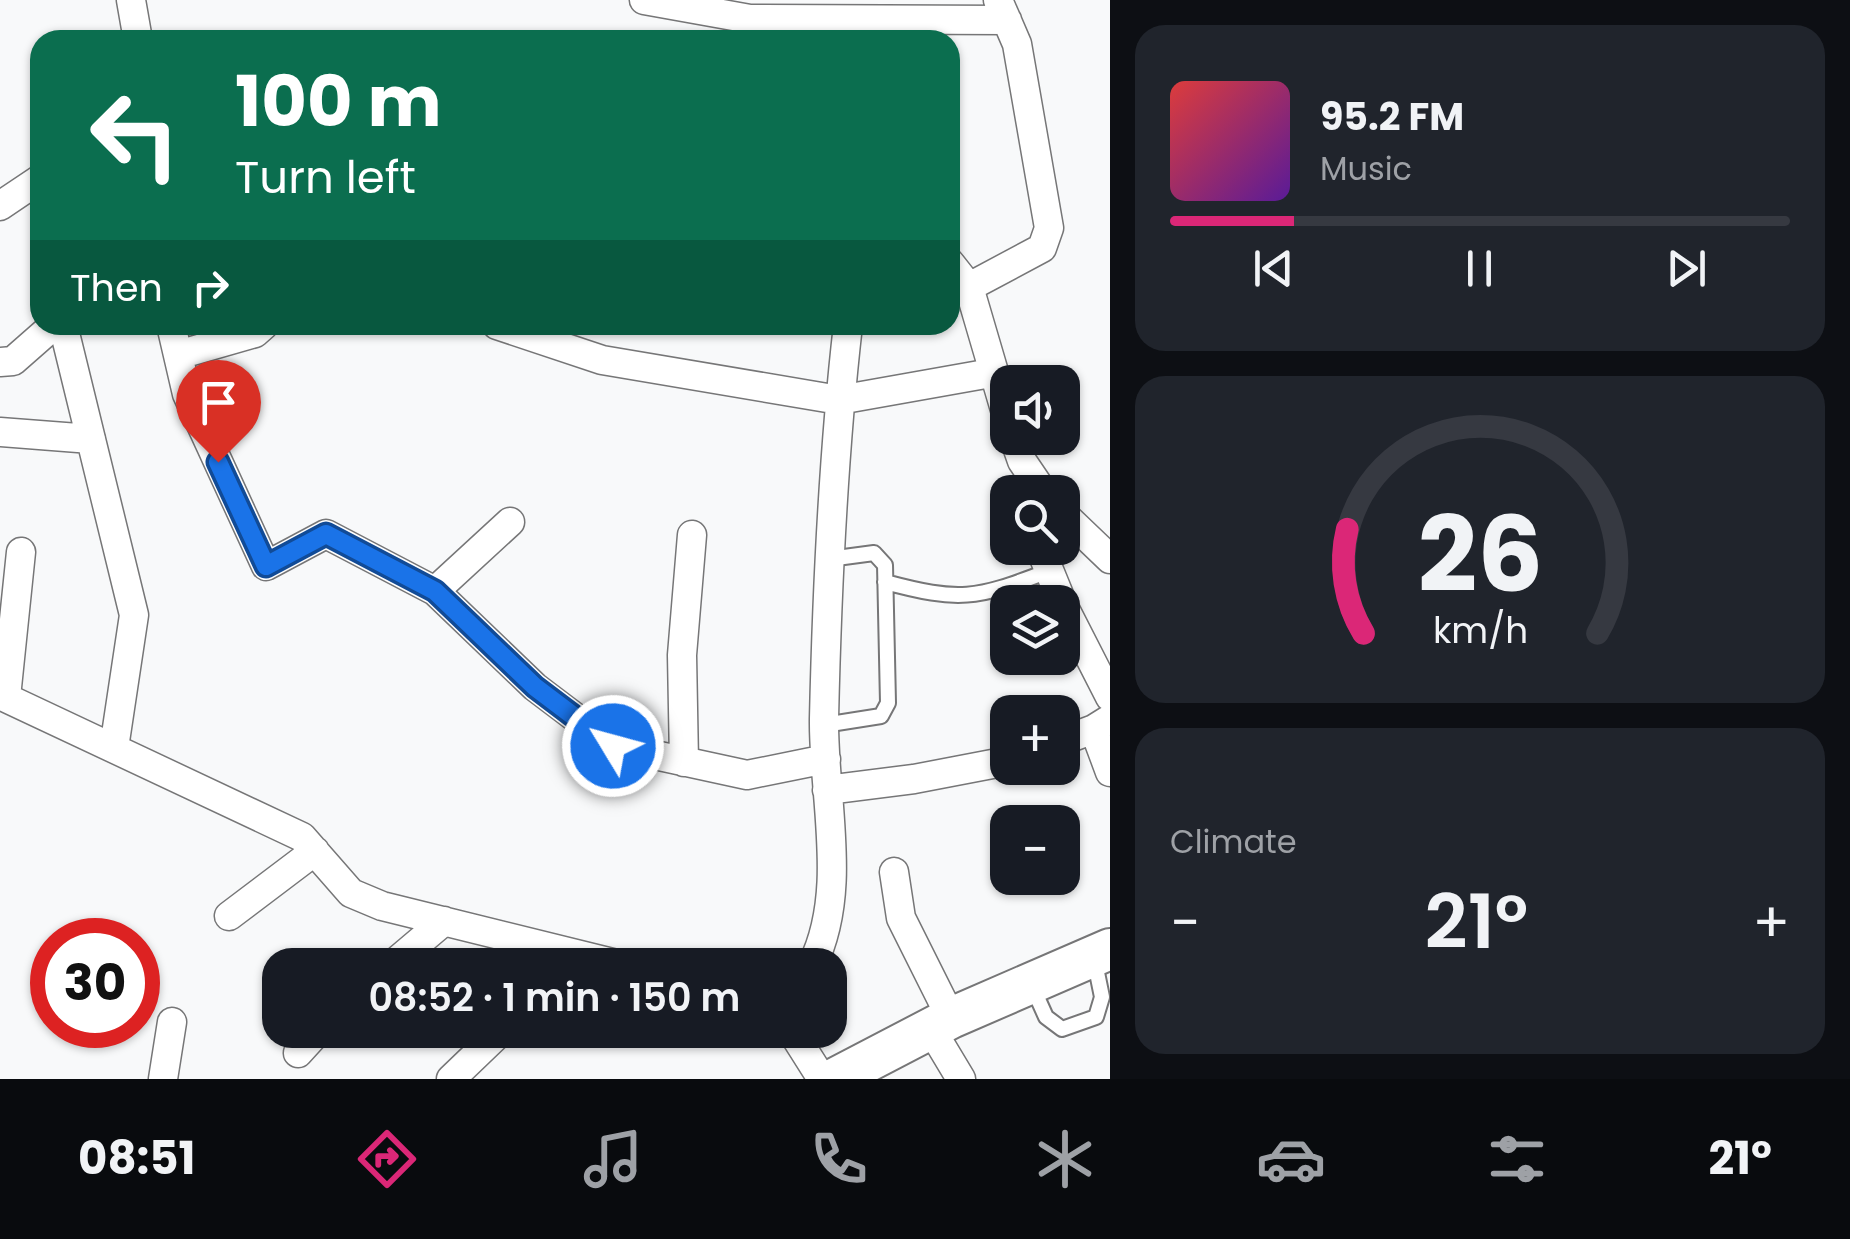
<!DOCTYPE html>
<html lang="en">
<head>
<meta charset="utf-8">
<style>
  :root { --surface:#171b24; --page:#20242c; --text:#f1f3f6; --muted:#9ea1a6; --line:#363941; --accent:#db2777 }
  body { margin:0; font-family:Poppins,sans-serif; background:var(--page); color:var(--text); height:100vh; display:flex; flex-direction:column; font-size:38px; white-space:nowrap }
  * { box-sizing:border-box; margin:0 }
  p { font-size:32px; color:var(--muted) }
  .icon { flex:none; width:55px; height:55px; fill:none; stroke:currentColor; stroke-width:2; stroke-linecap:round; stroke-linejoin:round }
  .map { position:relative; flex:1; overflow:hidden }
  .sheet { display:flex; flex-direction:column; gap:25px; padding:25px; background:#0d0f14; width:740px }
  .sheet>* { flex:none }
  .top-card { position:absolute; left:30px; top:30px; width:930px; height:305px; border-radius:30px; box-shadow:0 2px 8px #0004; background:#0b6e4f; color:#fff; overflow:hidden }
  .controls { position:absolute; left:990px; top:365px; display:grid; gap:20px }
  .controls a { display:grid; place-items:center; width:90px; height:90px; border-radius:20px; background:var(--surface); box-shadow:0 2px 8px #0004; font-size:50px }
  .speed { position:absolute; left:30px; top:918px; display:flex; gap:20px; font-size:50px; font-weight:700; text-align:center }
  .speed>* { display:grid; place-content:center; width:130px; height:130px; border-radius:50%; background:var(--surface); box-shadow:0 2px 8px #0004; line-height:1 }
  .speed .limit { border:15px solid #d22; background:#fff; color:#111 }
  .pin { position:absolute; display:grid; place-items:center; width:85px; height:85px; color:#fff; margin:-102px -42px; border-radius:50% 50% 50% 0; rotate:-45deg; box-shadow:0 0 10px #0007 }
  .pin .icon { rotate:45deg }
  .me { position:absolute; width:110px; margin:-55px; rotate:307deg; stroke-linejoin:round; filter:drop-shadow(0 0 8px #0008) }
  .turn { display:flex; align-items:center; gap:35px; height:210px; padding:0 40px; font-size:45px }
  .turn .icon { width:130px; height:130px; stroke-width:2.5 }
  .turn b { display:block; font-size:70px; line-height:85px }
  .then { display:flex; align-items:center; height:95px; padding:0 40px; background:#0003; gap:20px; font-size:38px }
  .big { font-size:75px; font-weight:600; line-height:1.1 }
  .sheet .tile { flex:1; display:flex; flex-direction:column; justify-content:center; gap:15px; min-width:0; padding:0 35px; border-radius:30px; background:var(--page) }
  .sheet .dial { align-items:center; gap:0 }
  .dial svg { height:260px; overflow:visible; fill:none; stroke:var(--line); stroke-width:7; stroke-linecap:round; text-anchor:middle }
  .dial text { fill:var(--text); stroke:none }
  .song { display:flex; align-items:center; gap:30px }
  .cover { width:120px; height:120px; border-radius:15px; background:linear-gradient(135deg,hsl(0 70% 55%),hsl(270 70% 35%)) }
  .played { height:10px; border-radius:5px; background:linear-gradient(90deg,var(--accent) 20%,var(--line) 20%) }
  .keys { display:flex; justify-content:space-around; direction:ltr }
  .heat { display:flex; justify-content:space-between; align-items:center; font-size:55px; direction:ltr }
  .trip { position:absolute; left:262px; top:948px; width:585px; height:100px; border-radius:30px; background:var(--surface); box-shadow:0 2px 8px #0004; font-weight:600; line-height:100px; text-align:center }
  .tabs { display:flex; height:160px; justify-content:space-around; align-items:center; background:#090b0e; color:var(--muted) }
  .tabs .icon { width:70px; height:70px }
  .tabs .current { color:var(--accent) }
  .tabs b { font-size:45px; color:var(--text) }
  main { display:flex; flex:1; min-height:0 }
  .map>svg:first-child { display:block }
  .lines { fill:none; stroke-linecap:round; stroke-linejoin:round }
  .service-casing { stroke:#767677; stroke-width:18 }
  .minor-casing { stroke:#767677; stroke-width:31 }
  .secondary-casing { stroke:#767677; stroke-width:44 }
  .service { stroke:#fff; stroke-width:14 }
  .minor { stroke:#fff; stroke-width:28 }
  .secondary { stroke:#fff; stroke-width:40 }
  .route-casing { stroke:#114b97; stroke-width:25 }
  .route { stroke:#1a73e8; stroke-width:18 }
</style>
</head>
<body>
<main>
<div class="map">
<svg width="1110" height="1079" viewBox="0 0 1110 1079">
  <rect width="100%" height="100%" fill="#f8f9fa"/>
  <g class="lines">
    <defs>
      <path id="service" d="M885,582C960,602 975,599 1046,572
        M824,725L881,716L888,703L885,565L874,553L829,559
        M1033,988L1046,1017L1062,1029L1096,1017L1102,997L1094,958"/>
      <path id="minor" d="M131,0L138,40
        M644,0L750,19L1007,20
        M0,206L40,179
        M950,263L969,287L1008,420
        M969,287L1042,248L1049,228L1017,44L998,0
        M63,325L134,615L114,748
        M171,325L187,394L266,566L326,534L435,591L535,687L613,746L747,775L826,759
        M497,325L602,360L839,400L991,373
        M178,355L255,333L264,325
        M0,362L13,361L54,325
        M0,432L91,439
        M1014,438L1022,461L1043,492
        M1062,513L1110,559
        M1040,548L1062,602
        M435,591L510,522
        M1062,603L1110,697
        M0,695L302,837L351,893L382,906L621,965
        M6,697L21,552
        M1110,719L1094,729L1110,772
        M1062,741L1094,729
        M684,762L682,655L692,535
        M827,790L914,779L1008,761
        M894,872L901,918L951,1018
        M229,916L315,851
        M392,965L444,921
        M812,965C849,891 823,799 824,719C827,587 833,456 848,325
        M931,1029L961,1079
        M791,1030L822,1079
        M298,1053L319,1030
        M163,1079L172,1022
        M451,1079L502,1030"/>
      <path id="secondary" d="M834,1079L951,1018L1110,949"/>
    </defs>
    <use href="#service" class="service-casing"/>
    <use href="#minor" class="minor-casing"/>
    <use href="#secondary" class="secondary-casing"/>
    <use href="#service" class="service"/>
    <use href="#minor" class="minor"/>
    <use href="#secondary" class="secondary"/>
  </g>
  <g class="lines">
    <defs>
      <path id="route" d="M218,462L266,566L326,534L435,591L535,687L613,746"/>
    </defs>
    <use href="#route" class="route-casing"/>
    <use href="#route" class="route"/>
  </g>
</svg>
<div class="controls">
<a><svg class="icon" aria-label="sound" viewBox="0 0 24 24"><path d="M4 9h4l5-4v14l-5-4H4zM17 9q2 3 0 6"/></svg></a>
<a><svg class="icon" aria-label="search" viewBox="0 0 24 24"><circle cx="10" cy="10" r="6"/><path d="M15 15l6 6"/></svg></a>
<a><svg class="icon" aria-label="layers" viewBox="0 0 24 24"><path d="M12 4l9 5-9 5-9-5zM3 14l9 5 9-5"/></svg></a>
<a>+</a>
<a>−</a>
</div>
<div class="speed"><div class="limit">30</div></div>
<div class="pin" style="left:218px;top:462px;background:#d93025"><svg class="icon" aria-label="arrive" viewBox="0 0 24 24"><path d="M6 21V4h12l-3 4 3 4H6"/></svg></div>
<svg class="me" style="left:613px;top:746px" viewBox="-20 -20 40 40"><circle r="17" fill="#1a73e8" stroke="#fff" stroke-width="3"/><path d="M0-11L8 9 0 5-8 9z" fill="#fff"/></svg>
<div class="trip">08:52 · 1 min · 150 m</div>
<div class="top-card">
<div class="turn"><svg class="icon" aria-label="left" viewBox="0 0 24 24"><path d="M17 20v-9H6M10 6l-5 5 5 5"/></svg><div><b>100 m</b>Turn left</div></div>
<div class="then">Then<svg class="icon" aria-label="right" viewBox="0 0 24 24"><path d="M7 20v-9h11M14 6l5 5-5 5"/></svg></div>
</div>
</div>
<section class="sheet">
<div class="tile">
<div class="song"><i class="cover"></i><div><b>95.2 FM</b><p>Music</p></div></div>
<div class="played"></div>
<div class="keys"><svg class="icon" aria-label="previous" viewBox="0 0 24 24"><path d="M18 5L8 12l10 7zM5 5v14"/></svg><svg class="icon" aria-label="pause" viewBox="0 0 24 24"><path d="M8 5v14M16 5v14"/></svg><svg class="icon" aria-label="next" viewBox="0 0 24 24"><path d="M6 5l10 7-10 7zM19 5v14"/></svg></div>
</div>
<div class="tile dial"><svg viewBox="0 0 100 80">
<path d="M14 69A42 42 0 1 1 86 69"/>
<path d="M14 69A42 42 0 0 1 9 37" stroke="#db2777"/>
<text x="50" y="56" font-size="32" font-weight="700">26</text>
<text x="50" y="72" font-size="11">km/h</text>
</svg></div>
<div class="tile"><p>Climate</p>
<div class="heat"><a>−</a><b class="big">21°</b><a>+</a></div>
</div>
</section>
</main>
<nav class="tabs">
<b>08:51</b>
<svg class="icon current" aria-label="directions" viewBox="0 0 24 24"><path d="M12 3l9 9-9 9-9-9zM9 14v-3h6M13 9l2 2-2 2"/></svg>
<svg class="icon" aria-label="music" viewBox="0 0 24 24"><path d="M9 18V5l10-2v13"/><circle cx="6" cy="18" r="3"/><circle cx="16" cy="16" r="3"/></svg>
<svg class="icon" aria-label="phone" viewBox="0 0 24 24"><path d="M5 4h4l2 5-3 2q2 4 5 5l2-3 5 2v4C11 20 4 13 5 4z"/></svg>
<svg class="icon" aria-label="climate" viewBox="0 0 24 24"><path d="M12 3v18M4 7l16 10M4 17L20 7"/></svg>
<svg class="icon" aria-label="car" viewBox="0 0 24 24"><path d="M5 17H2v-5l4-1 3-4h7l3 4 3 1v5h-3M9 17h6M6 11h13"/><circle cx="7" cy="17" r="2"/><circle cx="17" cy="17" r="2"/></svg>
<svg class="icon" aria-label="filters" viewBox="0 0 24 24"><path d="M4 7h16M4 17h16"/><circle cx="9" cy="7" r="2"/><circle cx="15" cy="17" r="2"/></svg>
<b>21°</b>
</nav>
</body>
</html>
